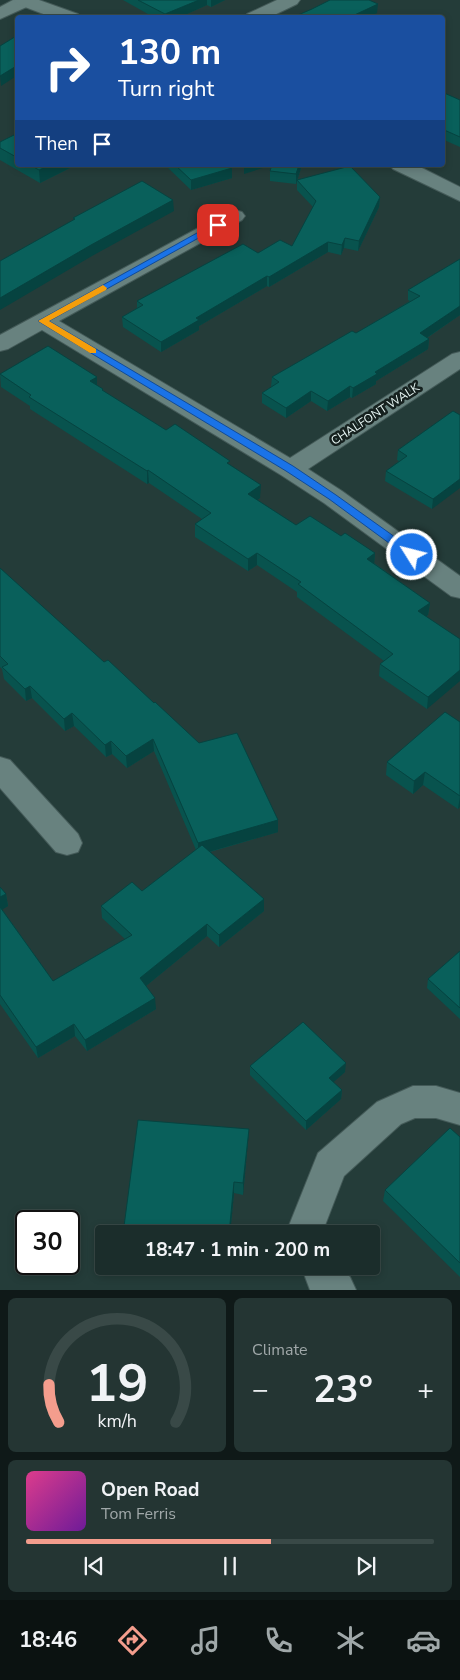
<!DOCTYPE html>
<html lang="en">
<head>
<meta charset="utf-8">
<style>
  :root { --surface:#1b2d2b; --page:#243533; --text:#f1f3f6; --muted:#a0a8a9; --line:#394947; --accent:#f49d8d }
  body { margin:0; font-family:"Nunito Sans",sans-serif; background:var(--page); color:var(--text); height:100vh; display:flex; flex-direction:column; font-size:19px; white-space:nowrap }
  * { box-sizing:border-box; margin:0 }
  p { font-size:16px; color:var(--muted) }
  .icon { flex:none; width:28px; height:28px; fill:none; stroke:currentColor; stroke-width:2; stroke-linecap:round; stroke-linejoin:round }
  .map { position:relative; height:1290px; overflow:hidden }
  .sheet { display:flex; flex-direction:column; gap:8px; padding:8px; background:#0f1918; flex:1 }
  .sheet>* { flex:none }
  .banner { position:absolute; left:15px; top:15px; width:430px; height:152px; border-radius:5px; box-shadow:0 2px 8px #0003,0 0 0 1px var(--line); background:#1a4fa0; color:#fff; overflow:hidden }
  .speed { position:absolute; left:15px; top:1210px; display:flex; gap:10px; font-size:25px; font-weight:700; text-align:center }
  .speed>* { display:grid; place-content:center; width:65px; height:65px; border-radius:50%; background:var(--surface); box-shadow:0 2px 8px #0003,0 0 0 1px var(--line); line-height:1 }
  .speed .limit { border:2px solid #111; border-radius:8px; background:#fff; color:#111 }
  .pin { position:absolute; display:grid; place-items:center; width:42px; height:42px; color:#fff; margin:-21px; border-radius:10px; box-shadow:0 2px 8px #0006 }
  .me { position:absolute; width:55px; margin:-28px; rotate:306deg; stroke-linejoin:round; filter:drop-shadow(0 0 4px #0008) }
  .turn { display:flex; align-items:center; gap:18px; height:105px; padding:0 20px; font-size:22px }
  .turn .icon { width:65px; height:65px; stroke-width:2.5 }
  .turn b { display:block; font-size:35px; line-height:42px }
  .then { display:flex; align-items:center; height:48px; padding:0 20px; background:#0003; gap:10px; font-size:19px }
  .big { font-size:38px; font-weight:700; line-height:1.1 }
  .sheet .card { flex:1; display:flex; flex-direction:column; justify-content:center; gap:8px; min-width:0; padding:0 18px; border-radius:8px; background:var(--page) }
  .sheet .dial { align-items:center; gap:0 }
  .dial svg { height:130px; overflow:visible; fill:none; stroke:var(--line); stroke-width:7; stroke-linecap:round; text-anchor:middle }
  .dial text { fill:var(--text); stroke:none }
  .song { display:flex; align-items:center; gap:15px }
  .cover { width:60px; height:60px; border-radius:8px; background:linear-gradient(135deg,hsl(330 70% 55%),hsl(280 70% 35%)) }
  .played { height:5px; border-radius:2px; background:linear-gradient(90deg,var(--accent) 60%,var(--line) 60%) }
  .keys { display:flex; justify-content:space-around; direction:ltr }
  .heat { display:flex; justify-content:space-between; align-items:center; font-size:28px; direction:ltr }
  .sheet .tiles { flex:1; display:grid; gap:8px; grid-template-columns:1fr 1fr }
  .card:last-child { grid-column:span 2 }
  .trip { position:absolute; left:95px; top:1225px; width:285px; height:50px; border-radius:5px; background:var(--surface); box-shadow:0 2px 8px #0003,0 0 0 1px var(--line); font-weight:700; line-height:50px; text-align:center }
  .menu { display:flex; height:80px; justify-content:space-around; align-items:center; background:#0b1211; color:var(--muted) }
  .menu .icon { width:35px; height:35px }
  .menu .active { color:var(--accent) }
  .menu b { font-size:22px; color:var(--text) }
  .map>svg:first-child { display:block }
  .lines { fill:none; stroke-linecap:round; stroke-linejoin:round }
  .minor-casing { stroke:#445a58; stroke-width:2 }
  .tertiary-casing { stroke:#445a58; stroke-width:2 }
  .minor { fill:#68827f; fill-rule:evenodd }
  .tertiary { fill:#68827f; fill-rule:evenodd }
  .wall { fill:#08534e }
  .shaded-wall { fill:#064340 }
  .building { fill:#09605b; stroke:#064340 }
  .route { fill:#1a73e8; stroke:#114b97 }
  .slow { fill:#f59e0b }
  .labels { text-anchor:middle; stroke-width:5; stroke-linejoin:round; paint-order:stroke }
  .street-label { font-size:12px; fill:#e9f8f6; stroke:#16211f }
</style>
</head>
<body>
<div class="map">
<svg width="460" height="1290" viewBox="0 0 460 1290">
  <rect width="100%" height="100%" fill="#243c39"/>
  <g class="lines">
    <defs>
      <path id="minor" d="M13,0L34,1L31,5L0,19V7Z
        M277,0H300L297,4L268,18H244L247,14Z
        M235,210L242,212L245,216L242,220L59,321L290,458L452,354L460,352V369L308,469L342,491L460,576V598L451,596L324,503L281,475L42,330L8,349L0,351V335L228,212Z
        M0,757L10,760L78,834L82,843L78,852L67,855L56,852L0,788Z
        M413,1086H436L460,1093V1125L436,1118H415L401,1124L344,1176L324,1228L326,1234H290L288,1228L318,1153L377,1102Z
        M301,1266H339L350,1277L356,1290H310Z"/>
      <path id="tertiary" d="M14,0H39L78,14L81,18H54L17,4Z
        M390,165H416L460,187V201L393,169Z"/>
    </defs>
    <use href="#minor" class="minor-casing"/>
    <use href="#tertiary" class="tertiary-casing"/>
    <use href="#minor" class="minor"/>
    <use href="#tertiary" class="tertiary"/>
  </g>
  <path class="wall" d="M123,0H225L211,7L207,5L178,18H155Z
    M442,92L460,100V147L442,139Z
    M18,133V165H76L40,183L0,160V142Z
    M165,165H229L232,178L191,190Z
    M302,165L296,184L270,181V171Z
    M297,180L380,197L379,207L358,251L344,248L341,255L328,252L269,287L267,286L199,326V330L161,352L123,327L122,317L137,308V301L258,253L292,246L313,207L297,190Z
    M460,259V315L427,338L429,339L428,349L376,381V384L352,398L350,397L327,411L311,401L286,418L262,403V393L271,387L272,377L356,333L410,301L408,300V290Z
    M0,374L97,385L103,389L104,392L166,430L230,465L260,498L257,500L296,525L341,536L375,553L374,563L430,603L428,615L426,617L460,639L427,709L379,676L380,664L384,661L297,597V592L257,565L248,571L195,537V524L202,519L149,483L147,484L30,409V406L1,387Z
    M453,411L432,509L385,481L386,471L399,461L397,460L398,450Z
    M0,568L278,832L210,852L264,899V911L219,947L207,936L146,986L156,1009L87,1051L75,1036L38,1058L0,1004V887L6,894L8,906L2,909L53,981L125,939L102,918L101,906L142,891L196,850L154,751L127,768L112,754L106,757L74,726L65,731L32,698L26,701L4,679L2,669L0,667Z
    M460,722V807L458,809L423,785L413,794L386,775L387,762Z
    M460,951V1019L427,988L428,979Z
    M250,1066L345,1072L333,1082L342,1090L341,1099L306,1130L250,1075Z
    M249,1129L248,1141L243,1195L234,1193L230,1234H123Z
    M460,1137V1277L383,1201L385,1190Z"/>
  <path class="shaded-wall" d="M199,0H207V5L178,18H165V14Z
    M211,0H225L211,7Z
    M378,4L377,13L367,18H348Z
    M18,65V75L1,86L0,76Z
    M50,165H76L40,183L39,170Z
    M244,165H272L244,174Z
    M299,165H302L296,184V174Z
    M232,168V178L191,190V180Z
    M380,197L379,207L358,251L359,241Z
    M173,200L174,211L92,256L0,310V298L91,245Z
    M345,238L344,248L341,255L342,245Z
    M328,242V252L269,287V277Z
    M267,276V286L199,326V330L161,352V342L196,318Z
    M460,306V315L419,343L420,333Z
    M429,339L428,349L376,381V384L352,398L353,388L375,372Z
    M97,377V389L90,381Z
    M350,386V397L327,411L328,401Z
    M311,391V401L286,418V408Z
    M148,470L149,483L147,484V471Z
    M460,479V488L432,509L433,499Z
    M261,485L260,498L248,507V494Z
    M257,553V565L248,571V559Z
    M375,553L374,565L367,559Z
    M430,603L428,615L416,624L418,611Z
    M460,670V681L427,709L428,697Z
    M30,686L32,698L26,701L25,689Z
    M72,713L74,726L65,731L64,719Z
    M153,739L154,751L127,768L126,756Z
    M111,741L112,754L106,757L105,745Z
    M425,772L423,785L413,794L414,781Z
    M460,796V807L458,809Z
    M278,820V832L198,855V843Z
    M6,894L8,906L0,911V897Z
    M264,899V911L219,947V935Z
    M207,924V936L141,990L140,978Z
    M155,998L156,1009L87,1051L85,1040Z
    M74,1024L75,1036L38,1058L36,1047Z
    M346,1063L345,1072L328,1087L329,1078Z
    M342,1090L341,1099L306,1130V1121Z
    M249,1129L248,1141L243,1195V1183Z
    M234,1182V1193L230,1234H229Z"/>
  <path class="building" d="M138,0H199L165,14Z
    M330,0H369L378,4L348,18H291L312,9Z
    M18,35V65L0,76V46Z
    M442,92L460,100V137L442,129Z
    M18,133V158L0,148V142Z
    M30,165H50L39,170Z
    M175,165H229L232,168L191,180Z
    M272,165H299L296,174L270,171Z
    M350,166L380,197L359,241L345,238L342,245L328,242L269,277L267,276L196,318L199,320L161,342L122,317L143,305L137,301L243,244L258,253L280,240L292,246L316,201L297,180Z
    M142,181L173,200L91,245L0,298V261L75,219L73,218Z
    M460,259V306L420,333L429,339L375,372L377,374L353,388L350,386L328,401L311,391L286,408L262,393L279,382L272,377L352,331L356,333L420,296L408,290Z
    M48,346L97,377L90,381L103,389L102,390L166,430L175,424L230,461L227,463L261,485L248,494L296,525L310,516L341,536L345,533L375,553L367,559L430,603L418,611L460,639V670L428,697L380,664L393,654L298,584L301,582L257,553L248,559L195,524L211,513L148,470L147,471L29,397L31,395L0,374Z
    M453,411L460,415V479L433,499L386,471L407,456L398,450Z
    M0,568L104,662L108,660L154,703L155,702L199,743L237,733L278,820L198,843L153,739L126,756L111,741L105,745L72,713L64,719L30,686L25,689L2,667L8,664L0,656Z
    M445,712L460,722V796L425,772L414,781L387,762Z
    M202,845L264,899L219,935L207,924L140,978L155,998L85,1040L74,1024L36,1047L0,995V907L53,981L132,935L101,906L132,882L142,891Z
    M0,887L6,894L0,897Z
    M460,951V1008L428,979Z
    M303,1022L346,1063L329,1078L342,1090L306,1121L250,1066Z
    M138,1120L249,1129L243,1183L234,1182L229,1234H123Z
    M450,1128L460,1137V1263L385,1190Z"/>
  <path class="route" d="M215,223L222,225L49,321L293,466L336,495L416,552L418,555L416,557H408L329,499L286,471L38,321Z"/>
  <path class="slow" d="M103,285L107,288L106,290L49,321L96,349V353H90L38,321Z"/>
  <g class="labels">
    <g class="street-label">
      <text transform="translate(375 414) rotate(-33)" y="4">CHALFONT WALK</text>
    </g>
  </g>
</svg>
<div class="speed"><div class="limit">30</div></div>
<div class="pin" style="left:218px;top:225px;background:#d93025"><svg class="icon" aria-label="arrive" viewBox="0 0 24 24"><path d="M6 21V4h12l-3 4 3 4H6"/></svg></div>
<svg class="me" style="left:412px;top:555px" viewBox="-20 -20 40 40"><circle r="17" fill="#1a73e8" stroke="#fff" stroke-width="3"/><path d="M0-11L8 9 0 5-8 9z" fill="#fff"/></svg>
<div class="trip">18:47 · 1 min · 200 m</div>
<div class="banner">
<div class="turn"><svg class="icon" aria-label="right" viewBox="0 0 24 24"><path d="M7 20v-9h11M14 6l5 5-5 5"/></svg><div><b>130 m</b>Turn right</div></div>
<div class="then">Then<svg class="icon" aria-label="arrive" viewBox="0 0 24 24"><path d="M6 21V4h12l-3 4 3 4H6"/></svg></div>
</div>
</div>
<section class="sheet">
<div class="tiles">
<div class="card dial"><svg viewBox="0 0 100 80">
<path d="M14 69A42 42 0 1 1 86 69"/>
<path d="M14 69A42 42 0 0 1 8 46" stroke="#f49d8d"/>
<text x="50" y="56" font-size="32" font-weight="700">19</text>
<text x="50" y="72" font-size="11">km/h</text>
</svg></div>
<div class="card"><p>Climate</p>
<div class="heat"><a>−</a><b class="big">23°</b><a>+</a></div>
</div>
<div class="card">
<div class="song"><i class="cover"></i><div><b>Open Road</b><p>Tom Ferris</p></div></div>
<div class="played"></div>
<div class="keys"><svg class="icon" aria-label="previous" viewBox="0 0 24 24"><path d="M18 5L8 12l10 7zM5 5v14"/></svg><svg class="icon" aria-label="pause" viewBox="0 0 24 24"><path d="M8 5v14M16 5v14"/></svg><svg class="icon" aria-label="next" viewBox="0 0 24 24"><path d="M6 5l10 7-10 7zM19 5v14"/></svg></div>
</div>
</div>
</section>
<nav class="menu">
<b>18:46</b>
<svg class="icon active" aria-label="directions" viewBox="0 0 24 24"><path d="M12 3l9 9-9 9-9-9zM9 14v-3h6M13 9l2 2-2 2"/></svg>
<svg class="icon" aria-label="music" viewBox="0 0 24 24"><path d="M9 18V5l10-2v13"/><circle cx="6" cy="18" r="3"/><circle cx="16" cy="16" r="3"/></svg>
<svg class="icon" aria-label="phone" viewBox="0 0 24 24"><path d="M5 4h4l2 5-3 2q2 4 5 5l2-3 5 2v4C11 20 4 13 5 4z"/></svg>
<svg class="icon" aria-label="climate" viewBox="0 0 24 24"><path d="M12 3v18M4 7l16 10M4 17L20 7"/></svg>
<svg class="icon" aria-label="car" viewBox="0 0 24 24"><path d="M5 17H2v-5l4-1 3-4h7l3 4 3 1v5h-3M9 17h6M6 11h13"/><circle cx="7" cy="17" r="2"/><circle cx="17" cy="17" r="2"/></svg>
</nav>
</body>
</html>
